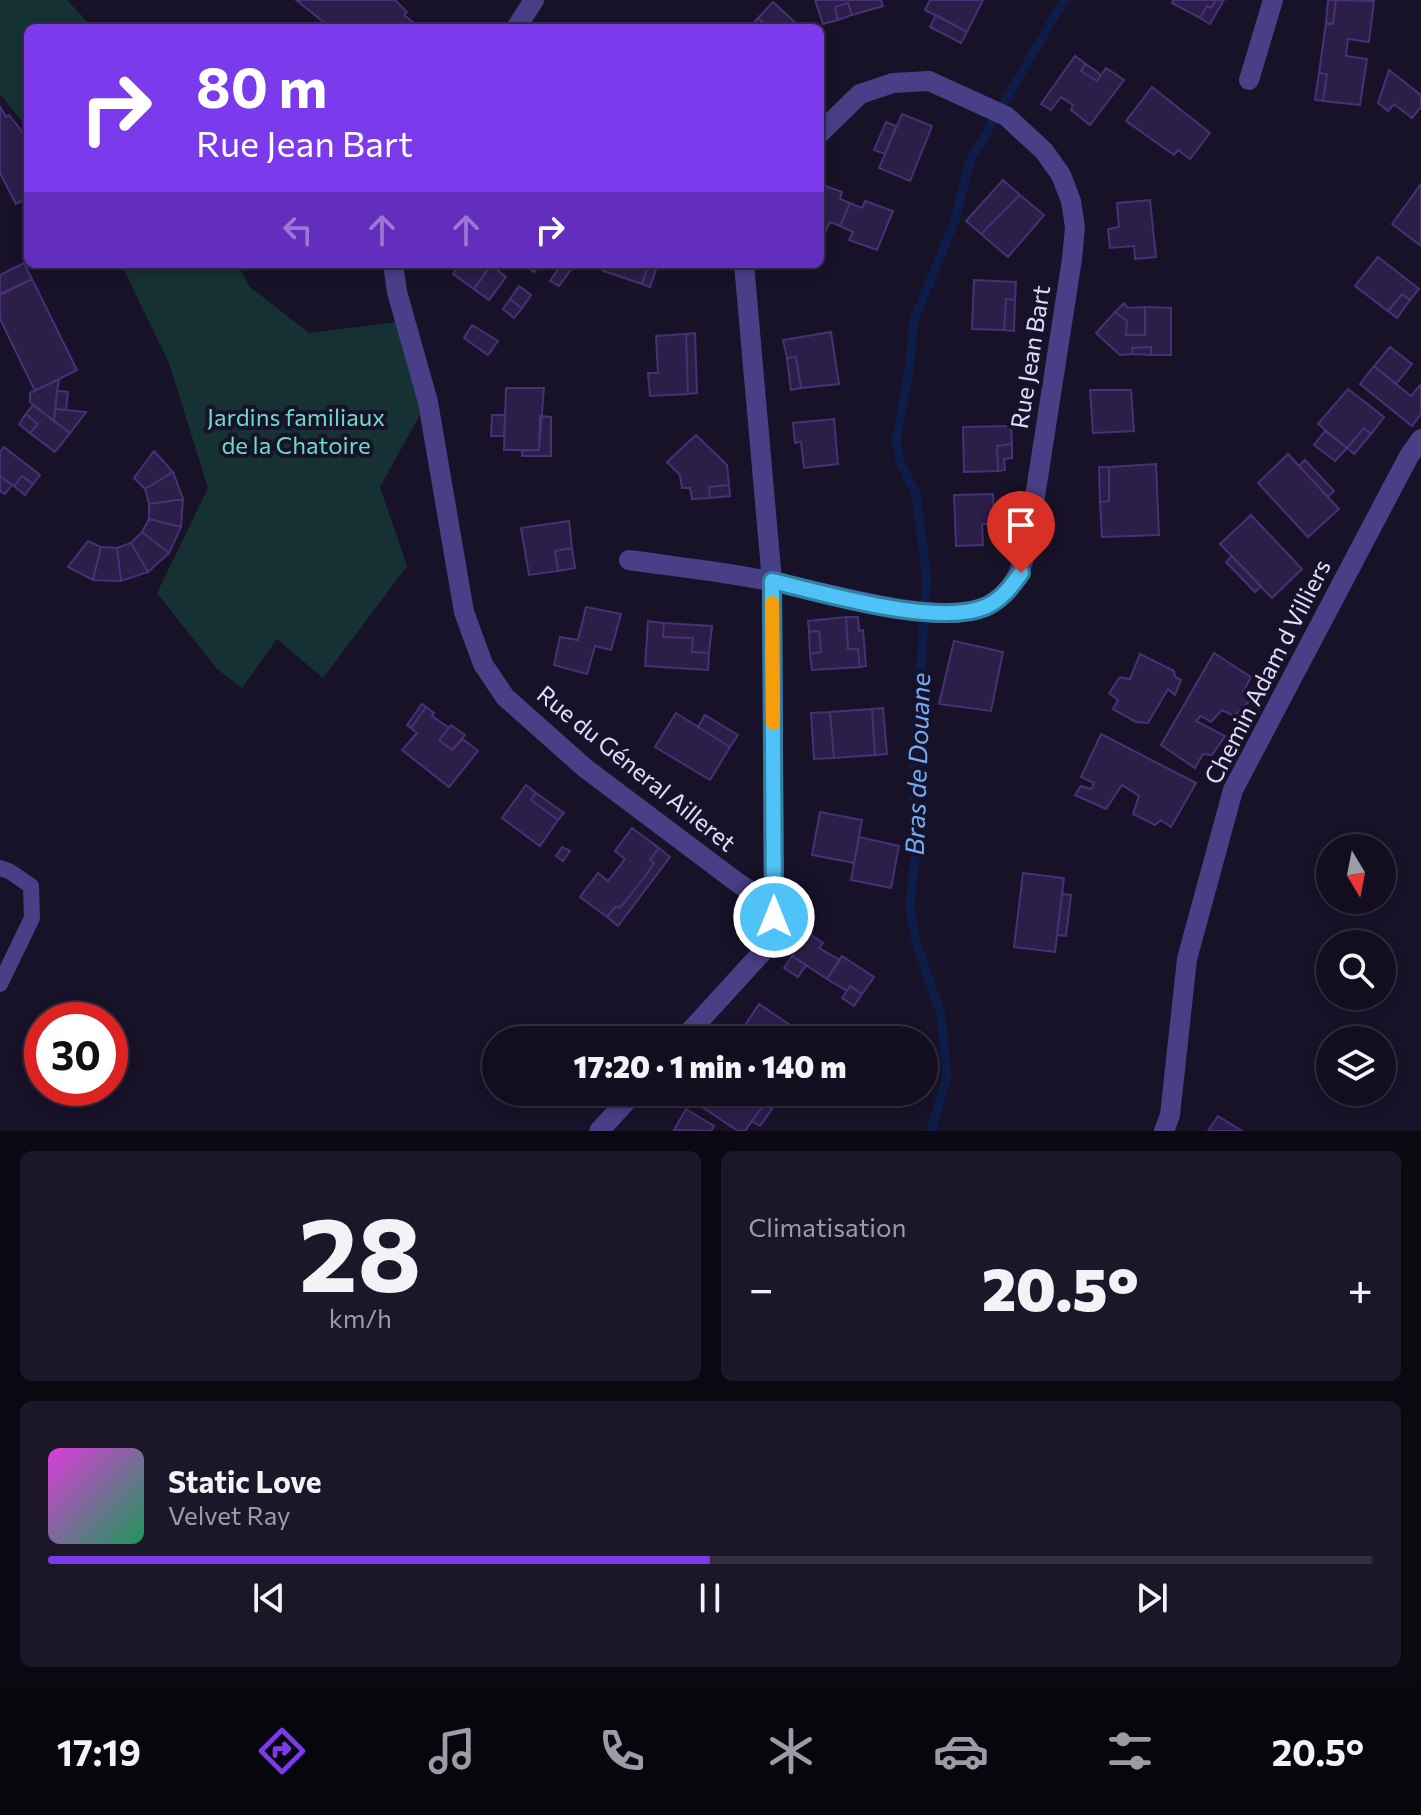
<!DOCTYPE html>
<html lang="fr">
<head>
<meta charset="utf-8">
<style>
  :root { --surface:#120e1f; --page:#1b1728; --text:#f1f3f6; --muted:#9c9ca4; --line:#312e3d; --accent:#7c3aed }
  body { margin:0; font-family:Commissioner,sans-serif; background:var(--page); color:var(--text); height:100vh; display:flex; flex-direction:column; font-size:30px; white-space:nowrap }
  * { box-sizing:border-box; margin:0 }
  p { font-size:26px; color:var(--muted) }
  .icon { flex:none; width:44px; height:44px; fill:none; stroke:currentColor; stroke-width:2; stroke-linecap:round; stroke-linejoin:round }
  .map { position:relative; height:1131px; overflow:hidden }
  .drawer { display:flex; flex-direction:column; gap:20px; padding:20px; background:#0a0811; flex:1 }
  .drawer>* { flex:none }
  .banner { position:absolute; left:24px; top:24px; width:800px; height:244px; border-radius:12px; box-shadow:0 4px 12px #0003,0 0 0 2px var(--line); background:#7c3aed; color:#fff; overflow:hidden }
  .needle { width:52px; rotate:170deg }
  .controls { position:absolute; left:1316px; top:834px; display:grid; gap:16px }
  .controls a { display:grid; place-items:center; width:80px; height:80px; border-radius:50%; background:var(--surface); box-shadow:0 4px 12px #0003,0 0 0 2px var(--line); font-size:40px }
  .speed { position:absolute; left:24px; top:1002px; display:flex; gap:16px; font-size:40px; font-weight:700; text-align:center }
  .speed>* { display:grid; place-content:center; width:104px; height:104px; border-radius:50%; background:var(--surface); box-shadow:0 4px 12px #0003,0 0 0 2px var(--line); line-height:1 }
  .speed .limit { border:12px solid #d22; background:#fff; color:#111 }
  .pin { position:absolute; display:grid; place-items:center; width:68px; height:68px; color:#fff; margin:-82px -34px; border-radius:50% 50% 50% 0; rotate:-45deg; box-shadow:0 0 8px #0007 }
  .pin .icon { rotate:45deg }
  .me { position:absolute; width:88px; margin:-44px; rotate:0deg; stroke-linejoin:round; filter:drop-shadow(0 0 6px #0008) }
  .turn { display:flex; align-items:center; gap:28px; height:168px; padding:0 40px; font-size:36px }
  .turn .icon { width:104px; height:104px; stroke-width:2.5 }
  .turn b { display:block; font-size:56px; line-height:68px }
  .lanes { display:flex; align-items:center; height:76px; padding:0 40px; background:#0003; justify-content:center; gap:40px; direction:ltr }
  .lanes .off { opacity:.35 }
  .big { font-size:60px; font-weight:800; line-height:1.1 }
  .drawer .tile { flex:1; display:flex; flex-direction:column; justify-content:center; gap:12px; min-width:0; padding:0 28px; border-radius:12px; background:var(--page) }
  .drawer .dial { align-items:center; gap:0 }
  .dial b { font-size:104px; line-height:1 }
  .song { display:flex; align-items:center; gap:24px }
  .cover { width:96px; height:96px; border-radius:12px; background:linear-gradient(135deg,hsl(300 70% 55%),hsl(150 70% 35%)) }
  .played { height:8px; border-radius:4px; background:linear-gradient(90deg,var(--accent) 50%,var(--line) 50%) }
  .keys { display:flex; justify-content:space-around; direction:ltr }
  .heat { display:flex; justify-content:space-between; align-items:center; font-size:44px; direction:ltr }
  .drawer .tiles { flex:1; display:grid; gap:20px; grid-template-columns:1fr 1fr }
  .tile:last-child { grid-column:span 2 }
  .trip { position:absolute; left:482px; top:1026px; width:456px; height:80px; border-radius:40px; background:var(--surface); box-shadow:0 4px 12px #0003,0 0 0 2px var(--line); font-weight:800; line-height:80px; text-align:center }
  .tabs { display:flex; height:128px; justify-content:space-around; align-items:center; background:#07060c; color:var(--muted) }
  .tabs .icon { width:56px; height:56px }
  .tabs .active { color:var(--accent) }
  .tabs b { font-size:36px; color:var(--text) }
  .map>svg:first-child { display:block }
  .green { fill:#153133 }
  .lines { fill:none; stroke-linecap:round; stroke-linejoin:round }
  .stream { stroke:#0d1d47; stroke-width:9 }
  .building { fill:#2b1e49; stroke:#453274; stroke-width:2 }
  .lane { stroke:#483f86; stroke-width:16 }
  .street { stroke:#483f86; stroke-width:20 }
  .route-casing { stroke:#337fa1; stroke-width:20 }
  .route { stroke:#4fc3f7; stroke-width:14 }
  .slow { stroke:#f59e0b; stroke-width:14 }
  .labels { text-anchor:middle; stroke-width:8; stroke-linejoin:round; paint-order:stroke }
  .street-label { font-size:24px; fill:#e2dbfe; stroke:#181229 }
  .park-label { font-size:24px; fill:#69dcc9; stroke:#181229 }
  .water-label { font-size:26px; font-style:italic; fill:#6eacf9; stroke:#181229 }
</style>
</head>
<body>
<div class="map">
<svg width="1421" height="1131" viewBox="0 0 1421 1131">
  <rect width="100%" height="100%" fill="#181229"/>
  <path class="green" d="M0,0H67L93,28H28V129L0,94Z
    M121,264H237L250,287L309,333L397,322L422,411L380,487L407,566L323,678L277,639L242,688L217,669L157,593L208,488L169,363Z"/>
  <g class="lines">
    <path class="stream" d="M931,1131L947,1075L941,1015L915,938L910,907L918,829L913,805V780L927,578L916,495L900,461L896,442L909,371L914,320L955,220L970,161L1064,0"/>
  </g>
  <path class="building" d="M296,0H395L407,12L404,15L420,28H344L340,25L337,28H331Z
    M815,0H881L883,6L852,15L848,3L835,7L838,20L823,24Z
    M930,0H983L967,32L925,10Z
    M1173,0H1216L1211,8L1207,6L1200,18L1172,3Z
    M1216,0H1224L1210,24L1200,18L1207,6L1211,8Z
    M1328,0H1336L1333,24L1326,23Z
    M1336,0L1374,1L1369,42L1348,39L1346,56L1367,59L1360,105L1323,101L1327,74L1319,73L1326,23L1333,24Z
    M773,2L801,28H769L758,18Z
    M848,3L852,15L838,20L835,7Z
    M936,15L967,32L961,43L930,27Z
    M758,18L769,28H749Z
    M1075,56L1086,64L1081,71L1097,81L1106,68L1124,80L1090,125L1071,110L1073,105L1061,97L1051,110L1041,104Z
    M1086,64L1101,75L1097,81L1081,71Z
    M1389,70L1421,95V107L1412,118L1394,104L1388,111L1378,103Z
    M1319,73L1327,74L1323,101L1315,100Z
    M1152,87L1210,133L1190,159L1178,150L1174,155L1126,121Z
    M0,106L6,117L9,115L28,139V198L16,204L0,173Z
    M902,114L932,126L910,181L879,168Z
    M886,122L896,126L885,154L874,150Z
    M1003,180L1020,195L981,234L966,221Z
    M820,184L842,192L840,199L850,203L840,226L830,222L825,232L820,230Z
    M1421,184V246L1392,224Z
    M1020,195L1044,215L1008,257L981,234Z
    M1150,200L1156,257L1135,259L1134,246L1110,248L1108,229L1119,227L1117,203Z
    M865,201L893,211L877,250L849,240L853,232L840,226L850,203L862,208Z
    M1378,257L1419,289L1410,300L1402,294L1388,311L1355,286Z
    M24,263L32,279L0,294V275Z
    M460,264H489L491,265L474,289L453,274Z
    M523,264H540L534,272Z
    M562,264H575L559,286L550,281Z
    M606,264H649L642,284L603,271Z
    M649,264H658L650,287L642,284Z
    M491,265L506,277L489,300L474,289Z
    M32,279L77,370L35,391L0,319V295Z
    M974,280L1016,282L1015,300L1006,299L1004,330L972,329Z
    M519,286L531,295L522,308L510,299Z
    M1402,294L1410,300L1397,318L1388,311Z
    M510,299L522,308L514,318L503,309Z
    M1006,299L1015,300L1014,331L1004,330Z
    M1124,303L1128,308L1145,307V335H1126L1127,321L1115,312Z
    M1145,307L1171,308V355H1151V347L1132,348L1133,354L1120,355L1096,333L1115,312L1127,321L1126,335H1145Z
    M472,325L498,341L488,355L464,338Z
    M831,332L839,384L801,388L796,357L787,358L783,340Z
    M695,333L697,393L688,394L686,334Z
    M686,334L688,394L650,396L648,373H658L656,336Z
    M1151,347V355L1133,354L1132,348Z
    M1390,347L1412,364L1396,384L1374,366Z
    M796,357L801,388L791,390L787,358Z
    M1374,366L1411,396L1421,384V414L1412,426L1360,384Z
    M59,379L57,391L54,421L30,402V393Z
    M506,388H544L539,450H504Z
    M1348,389L1384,417L1371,434L1364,428L1347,448L1318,424Z
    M1090,390H1131L1134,431L1093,433Z
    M57,391L68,392L66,410L55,409Z
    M33,405L70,433L55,452L30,433L38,424L26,414Z
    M55,409L66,410L86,412L70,433L54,421Z
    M26,414L38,424L30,433L19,424Z
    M492,415H505L504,436H491Z
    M540,416L551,417V456H522V451L539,450Z
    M834,419L838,464L804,468L801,442L795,443L793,423Z
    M1011,426L1012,444L997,446L998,471L964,472L963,427Z
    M1364,428L1371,434L1354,454L1347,448Z
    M1325,431L1347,448L1335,461L1314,445Z
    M696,435L727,465L729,485L709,487L710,498L692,499L690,488H682L680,475L667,462Z
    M1012,444V458L1004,459L1005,470L998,471L997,446Z
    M4,447L40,475L33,484L22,476L14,486L0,476V452Z
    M154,451L173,472L145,489L134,478Z
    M1288,454L1339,509L1308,537L1258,483Z
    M1305,460L1334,491L1328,497L1299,466Z
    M1156,464L1159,535L1102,537L1100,502L1109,501V467Z
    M1099,467H1109V501L1100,502Z
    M173,472L183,499L149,504L145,489Z
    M0,476L12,485L5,494L0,491Z
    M22,476L33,484L25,495L14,486Z
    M729,485L730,496L710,498L709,487Z
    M993,494L994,523L982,524L983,545L956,546L954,495Z
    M183,499L181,527L149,519V504Z
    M1251,515L1302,569L1272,598L1220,544Z
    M149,519L181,527L169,553L142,532Z
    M569,521L572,548L555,551L558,571L529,575L521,528Z
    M142,532L169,553L148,572L131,543Z
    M88,541L101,547L93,580L68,567Z
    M131,543L148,572L121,581L117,548Z
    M101,547L117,548L121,581L93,580Z
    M572,548L575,568L558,571L555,551Z
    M1232,556L1261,586L1255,592L1226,562Z
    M586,607L621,614L611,650L595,646L587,674L554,665L560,637L578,640Z
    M846,617L848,649H858L860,667L812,670L810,654L821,652L819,631L809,632L808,621Z
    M846,617H858L859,631L863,630L866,666L860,667L858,649H848Z
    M648,621L664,623L663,637L693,638L692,652L709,653L708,670L645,666Z
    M664,623L712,626L709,653L692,652L693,638L663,637Z
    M819,631L821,652L810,654L809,632Z
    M954,641L1003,652L991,711L939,704Z
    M1214,653L1251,677L1243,692L1253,698L1234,716L1222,710L1211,722L1201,716L1196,721L1225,736L1212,755L1203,754L1195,768L1161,745Z
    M1140,654L1174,671L1175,677L1181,680L1175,695L1168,689L1148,723L1136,722L1113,709L1118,700L1109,693L1120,677L1130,679Z
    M422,704L426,707L411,728L407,725Z
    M426,707L434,713L432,716L449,728L439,740L452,750L463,739L478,751L449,787L402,750L417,733L411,728Z
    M883,708L887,754L875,755L872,709Z
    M872,709L875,755L834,758L830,712Z
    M830,712L834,758L814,759L811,713Z
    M676,713L730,747L710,780L655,747Z
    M705,715L738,735L730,747L698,727Z
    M451,725L465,735L452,750L439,740Z
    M1101,734L1196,783L1171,827L1161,820L1155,825L1133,814L1139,796L1122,785L1106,809L1075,795L1081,786L1091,789L1094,783L1081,777Z
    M526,785L536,793L531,800L558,820L540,846L502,818Z
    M536,793L564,813L558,820L531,800Z
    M820,812L862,820L854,863L812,855Z
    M632,828L659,848L650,860L654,863L646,875L620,908L616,906L607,917L580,897L598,873L608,881L625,859L615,851Z
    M859,837L899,846L891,888L851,880Z
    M562,847L570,851L563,861L556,856Z
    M659,848L670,857L618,926L607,917L616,906L620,908L646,875L654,863L650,860Z
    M1023,873L1064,878L1055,952L1014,947Z
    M1062,894L1071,895L1066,936L1057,935Z
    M807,932L823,943L819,948L840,960L827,979L792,956Z
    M792,956L806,965L798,977L784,968Z
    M842,956L874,977L862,994L850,986L847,991L827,979Z
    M850,986L862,994L854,1006L842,998Z
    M759,1004L812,1040H750L752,1037L742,1030Z
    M714,1092H746L764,1104L745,1131H738L702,1107Z
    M764,1104L772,1109L760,1126L752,1121Z
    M686,1109L714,1126L711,1131L674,1130Z
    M1218,1116L1242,1131H1208Z"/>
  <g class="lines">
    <path class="lane" d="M0,868L9,871L31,886L32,918L0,984"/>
    <path class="street" d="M516,28L534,0
      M1249,80L1273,0
      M393,264L397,292L428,402L464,612L483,664L505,697L585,768L738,883L763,899L774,917
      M629,560C678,567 727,572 775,582C826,592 941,628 987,606C1012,593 1020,574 1027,548L1072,259L1075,227L1071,201L1061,175L1044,151L1006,116L929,81L893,83L860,94L820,133
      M682,1040L767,947L774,917L772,581L744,264
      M599,1131L635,1092
      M1164,1131L1170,1115L1187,959L1233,790L1409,456L1421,439"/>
  </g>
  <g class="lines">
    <defs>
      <path id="route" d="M774,917L772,581C824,593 937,627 985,607C1001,600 1011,587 1021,573"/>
    </defs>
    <use href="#route" class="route-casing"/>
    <use href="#route" class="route"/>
    <path class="slow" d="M772,603L773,723"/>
  </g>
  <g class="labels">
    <g class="street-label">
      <text transform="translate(1031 357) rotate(-81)" y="8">Rue Jean Bart</text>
      <text transform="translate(1268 672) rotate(-63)" y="8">Chemin Adam d Villiers</text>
      <text transform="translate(636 769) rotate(39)" y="8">Rue du Géneral Ailleret</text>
    </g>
    <g class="park-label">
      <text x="296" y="426">Jardins familiaux<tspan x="296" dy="28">de la Chatoire</tspan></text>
    </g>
    <g class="water-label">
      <text transform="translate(918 764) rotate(-88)" y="9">Bras de Douane</text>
    </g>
  </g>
</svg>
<div class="controls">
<a><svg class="needle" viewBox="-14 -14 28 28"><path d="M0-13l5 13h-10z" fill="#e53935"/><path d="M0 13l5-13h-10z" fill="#9c9ca4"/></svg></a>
<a><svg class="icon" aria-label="search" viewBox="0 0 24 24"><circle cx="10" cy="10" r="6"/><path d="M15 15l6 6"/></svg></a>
<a><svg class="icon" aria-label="layers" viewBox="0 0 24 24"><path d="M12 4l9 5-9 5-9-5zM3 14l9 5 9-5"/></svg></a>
</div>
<div class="speed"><div class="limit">30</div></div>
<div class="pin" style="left:1021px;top:573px;background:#d93025"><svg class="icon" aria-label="arrive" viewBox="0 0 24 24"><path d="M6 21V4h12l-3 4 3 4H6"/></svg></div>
<svg class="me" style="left:774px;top:917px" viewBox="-20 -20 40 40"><circle r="17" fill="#4fc3f7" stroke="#fff" stroke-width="3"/><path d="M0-11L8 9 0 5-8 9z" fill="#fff"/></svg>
<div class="trip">17:20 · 1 min · 140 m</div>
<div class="banner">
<div class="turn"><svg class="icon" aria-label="right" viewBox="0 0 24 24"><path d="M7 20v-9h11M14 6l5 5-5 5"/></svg><div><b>80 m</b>Rue Jean Bart</div></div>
<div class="lanes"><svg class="icon off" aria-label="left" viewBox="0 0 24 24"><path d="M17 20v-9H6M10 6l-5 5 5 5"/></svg><svg class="icon off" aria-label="ahead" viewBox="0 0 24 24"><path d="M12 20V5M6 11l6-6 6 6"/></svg><svg class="icon off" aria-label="ahead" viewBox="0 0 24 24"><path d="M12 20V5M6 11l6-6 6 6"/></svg><svg class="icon" aria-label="right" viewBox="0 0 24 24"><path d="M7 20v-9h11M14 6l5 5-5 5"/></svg></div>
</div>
</div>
<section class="drawer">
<div class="tiles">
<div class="tile dial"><b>28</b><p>km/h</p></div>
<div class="tile"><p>Climatisation</p>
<div class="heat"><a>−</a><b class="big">20.5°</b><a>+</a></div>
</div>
<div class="tile">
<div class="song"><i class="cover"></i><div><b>Static Love</b><p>Velvet Ray</p></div></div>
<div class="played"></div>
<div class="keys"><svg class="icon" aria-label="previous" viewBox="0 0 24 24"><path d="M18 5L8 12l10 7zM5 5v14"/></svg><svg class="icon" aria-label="pause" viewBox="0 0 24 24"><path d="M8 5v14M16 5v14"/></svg><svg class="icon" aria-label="next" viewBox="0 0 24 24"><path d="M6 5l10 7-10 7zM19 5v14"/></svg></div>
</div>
</div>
</section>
<nav class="tabs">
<b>17:19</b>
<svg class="icon active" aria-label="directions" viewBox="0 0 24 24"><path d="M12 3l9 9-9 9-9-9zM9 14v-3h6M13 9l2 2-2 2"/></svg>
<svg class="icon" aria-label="music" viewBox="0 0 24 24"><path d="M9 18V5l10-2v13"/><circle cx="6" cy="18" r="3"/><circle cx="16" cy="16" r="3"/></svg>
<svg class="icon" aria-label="phone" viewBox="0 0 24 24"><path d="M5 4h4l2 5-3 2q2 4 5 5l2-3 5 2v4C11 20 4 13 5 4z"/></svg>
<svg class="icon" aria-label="climate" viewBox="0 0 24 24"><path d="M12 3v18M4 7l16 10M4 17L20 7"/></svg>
<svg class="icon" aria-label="car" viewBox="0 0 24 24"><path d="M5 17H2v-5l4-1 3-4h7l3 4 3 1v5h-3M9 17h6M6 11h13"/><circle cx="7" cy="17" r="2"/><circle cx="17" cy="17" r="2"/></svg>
<svg class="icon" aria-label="filters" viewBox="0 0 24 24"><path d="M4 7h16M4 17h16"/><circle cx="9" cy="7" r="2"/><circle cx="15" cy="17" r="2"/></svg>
<b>20.5°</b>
</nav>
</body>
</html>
